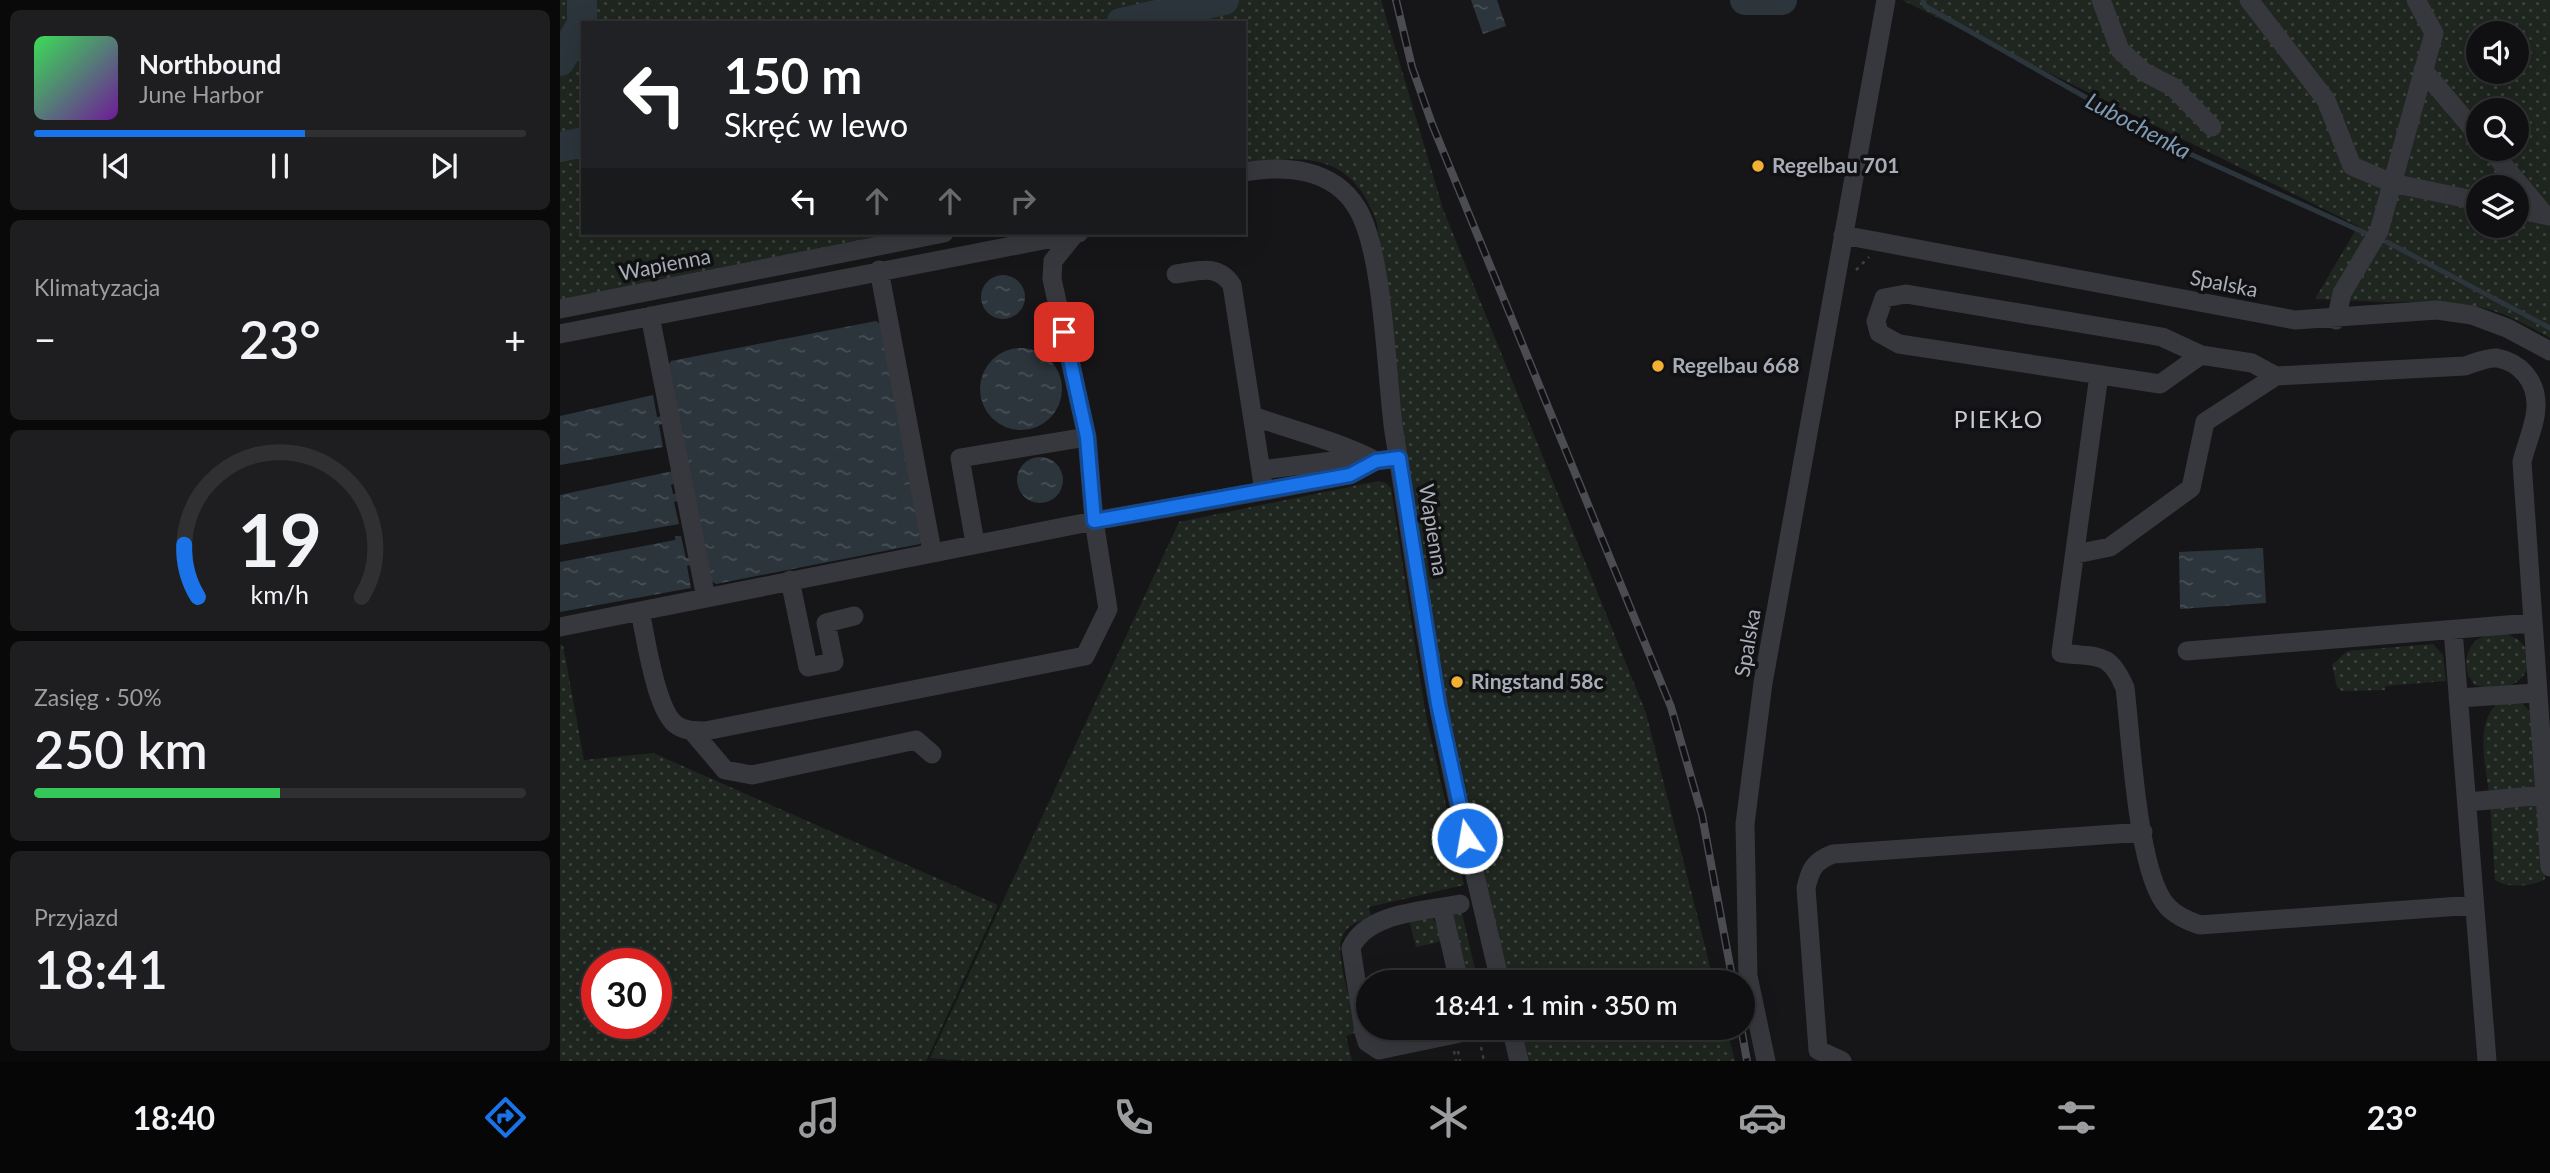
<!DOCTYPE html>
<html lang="pl">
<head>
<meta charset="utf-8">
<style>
  :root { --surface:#101012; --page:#1e1e20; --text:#f1f3f6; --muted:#9c9d9f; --line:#303032; --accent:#1a73e8 }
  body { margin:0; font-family:Lato,sans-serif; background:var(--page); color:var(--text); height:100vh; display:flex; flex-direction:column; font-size:26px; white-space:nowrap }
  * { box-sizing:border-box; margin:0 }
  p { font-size:23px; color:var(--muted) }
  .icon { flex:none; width:38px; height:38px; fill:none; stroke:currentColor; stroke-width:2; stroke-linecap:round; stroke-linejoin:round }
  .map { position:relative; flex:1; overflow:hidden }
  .details { display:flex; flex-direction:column; gap:10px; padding:10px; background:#09090a; width:560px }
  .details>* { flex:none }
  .hud { position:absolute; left:21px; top:21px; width:665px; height:214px; border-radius:0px; box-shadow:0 7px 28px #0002,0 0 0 2px var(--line); background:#202124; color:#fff; overflow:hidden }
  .controls { position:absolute; left:1906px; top:21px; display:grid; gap:14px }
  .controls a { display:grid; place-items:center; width:63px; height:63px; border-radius:50%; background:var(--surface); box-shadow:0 7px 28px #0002,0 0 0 2px var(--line); font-size:35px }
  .speed { position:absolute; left:21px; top:948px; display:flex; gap:14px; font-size:35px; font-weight:700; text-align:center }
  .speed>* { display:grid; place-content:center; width:91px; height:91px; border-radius:50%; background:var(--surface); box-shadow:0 7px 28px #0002,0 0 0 2px var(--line); line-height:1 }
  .speed .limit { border:10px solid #d22; background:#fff; color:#111 }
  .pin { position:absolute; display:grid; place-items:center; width:60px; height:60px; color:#fff; margin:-30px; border-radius:14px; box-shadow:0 4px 10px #0006 }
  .me { position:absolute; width:77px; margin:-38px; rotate:348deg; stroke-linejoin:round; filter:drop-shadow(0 0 5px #0008) }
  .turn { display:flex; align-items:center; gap:24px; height:147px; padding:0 28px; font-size:32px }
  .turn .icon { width:91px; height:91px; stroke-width:2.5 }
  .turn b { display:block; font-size:49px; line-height:60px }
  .lanes { display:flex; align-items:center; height:66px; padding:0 28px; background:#0003; justify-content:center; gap:35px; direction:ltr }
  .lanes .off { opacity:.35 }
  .big { font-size:52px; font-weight:600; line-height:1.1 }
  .details .card { flex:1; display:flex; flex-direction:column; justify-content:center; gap:10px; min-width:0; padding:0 24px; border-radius:10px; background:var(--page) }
  .details .dial { align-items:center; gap:0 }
  .dial svg { height:182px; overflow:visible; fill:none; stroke:var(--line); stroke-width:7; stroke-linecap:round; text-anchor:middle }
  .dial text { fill:var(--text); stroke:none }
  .song { display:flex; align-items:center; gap:21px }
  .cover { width:84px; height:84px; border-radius:10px; background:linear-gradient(135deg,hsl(130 70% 55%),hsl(280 70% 35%)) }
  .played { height:7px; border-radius:4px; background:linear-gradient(90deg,var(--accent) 55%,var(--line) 55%) }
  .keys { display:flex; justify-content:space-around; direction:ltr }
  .heat { display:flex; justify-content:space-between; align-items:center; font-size:38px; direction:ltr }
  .charge { height:10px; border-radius:5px; background:linear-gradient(90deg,#34c759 50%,var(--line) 0) }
  .trip { position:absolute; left:796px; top:970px; width:399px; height:70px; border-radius:35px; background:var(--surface); box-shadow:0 7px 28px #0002,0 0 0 2px var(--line); font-weight:600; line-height:70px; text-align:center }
  .tabs { display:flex; height:112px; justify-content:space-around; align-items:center; background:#060607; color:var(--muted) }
  .tabs .icon { width:49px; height:49px }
  .tabs .selected { color:var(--accent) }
  .tabs b { font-size:32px; color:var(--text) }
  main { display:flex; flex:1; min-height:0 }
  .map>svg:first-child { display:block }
  .grass { fill:url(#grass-dots); fill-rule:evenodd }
  .water { fill:url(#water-ripples) }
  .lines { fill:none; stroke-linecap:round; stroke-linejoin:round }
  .stream { stroke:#2c353c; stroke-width:5 }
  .river { stroke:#2c353c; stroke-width:30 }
  .path { stroke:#3d3f44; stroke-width:2.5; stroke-dasharray:3.5 5; stroke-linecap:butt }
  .minor { stroke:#37383d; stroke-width:19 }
  .rail-casing { stroke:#4a4c52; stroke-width:8 }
  .rail { stroke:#111113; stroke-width:5; stroke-dasharray:16; stroke-linecap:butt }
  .route-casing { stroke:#114b97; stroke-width:18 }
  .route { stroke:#1a73e8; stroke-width:12 }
  .poi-dot { fill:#f2b134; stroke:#111113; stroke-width:2.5 }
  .labels { text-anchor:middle; stroke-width:7; stroke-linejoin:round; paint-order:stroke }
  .poi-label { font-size:21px; font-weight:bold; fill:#a8adb8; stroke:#111113; text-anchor:start }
  .street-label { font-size:21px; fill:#a8adb8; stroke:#111113 }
  .water-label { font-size:23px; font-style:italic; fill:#7f9bb3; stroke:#111113 }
  .neighbourhood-label { font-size:23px; letter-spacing:2px; fill:#c9ccd4; stroke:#111113 }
</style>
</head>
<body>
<main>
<section class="details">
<div class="card">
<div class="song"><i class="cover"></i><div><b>Northbound</b><p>June Harbor</p></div></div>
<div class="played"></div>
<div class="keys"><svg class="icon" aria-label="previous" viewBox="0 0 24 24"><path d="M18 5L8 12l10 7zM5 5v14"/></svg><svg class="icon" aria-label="pause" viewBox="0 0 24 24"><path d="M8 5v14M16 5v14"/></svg><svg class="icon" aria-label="next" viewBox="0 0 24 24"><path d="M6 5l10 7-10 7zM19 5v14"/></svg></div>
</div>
<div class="card"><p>Klimatyzacja</p>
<div class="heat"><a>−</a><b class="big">23°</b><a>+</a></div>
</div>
<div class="card dial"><svg viewBox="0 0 100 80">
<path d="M14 69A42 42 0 1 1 86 69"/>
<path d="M14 69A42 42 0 0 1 8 46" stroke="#1a73e8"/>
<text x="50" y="56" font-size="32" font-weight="700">19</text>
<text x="50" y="72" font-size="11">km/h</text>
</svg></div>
<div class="card"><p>Zasięg · 50%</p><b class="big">250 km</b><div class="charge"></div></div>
<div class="card"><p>Przyjazd</p><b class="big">18:41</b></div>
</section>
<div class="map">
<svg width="1990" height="1061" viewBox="0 0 1990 1061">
  <defs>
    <pattern id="grass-dots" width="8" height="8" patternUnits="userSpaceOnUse" patternTransform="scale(1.75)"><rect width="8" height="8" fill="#1e261f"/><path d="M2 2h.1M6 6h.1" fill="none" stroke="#3c433d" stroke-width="1.8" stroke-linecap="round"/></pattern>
    <pattern id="water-ripples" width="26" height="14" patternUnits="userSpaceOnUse" patternTransform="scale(1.75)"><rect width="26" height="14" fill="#2c353c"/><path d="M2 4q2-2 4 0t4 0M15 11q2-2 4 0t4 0" fill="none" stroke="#485056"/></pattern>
  </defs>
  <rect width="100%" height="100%" fill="#161618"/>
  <path class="grass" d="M0,0H821L883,209L1086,713L1154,982H949L880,672L845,445L817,223C793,154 747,153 684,165V23H23V233H344L0,301Z
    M1342,0H1990V338C1925,300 1903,301 1830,302C1805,302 1780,299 1755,299L1798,226ZM1918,33H1956V72H1918ZM1918,110H1956V149H1918ZM1918,187H1956V226H1918Z
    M818,481L826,483L831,488L866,716L904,885L809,907L811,918C799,921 789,923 783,935C773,952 794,1011 798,1032L786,1036L792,1061H411L370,1058L619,522Z
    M1947,634C1990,650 1965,702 1915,685C1903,673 1903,650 1918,639C1926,634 1938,635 1947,634Z
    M1873,644L1883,655L1886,681L1825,686V690L1782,691L1777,687L1772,665L1787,651Z
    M0,645H3L24,760L93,753L438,905L366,1061H0ZM37,964H96V1024H37Z
    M1939,702H1960L1970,711L1980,792L1929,796C1927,768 1913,722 1939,702Z
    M1980,798L1985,879C1974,887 1946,888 1935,880L1930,802Z
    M901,909L918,982H905L893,916Z
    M873,918L883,941L856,947L849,920Z
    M959,1027H1166L1175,1061H967Z"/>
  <path class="water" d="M911,0H937L946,26L923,34Z
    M421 297a22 22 0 1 1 44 0a22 22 0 1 1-44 0Z
    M316,321L322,325L364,538L360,544L156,584L147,578L106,369L111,361Z
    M420 389a41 41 0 1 1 82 0a41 41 0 1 1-82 0Z
    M93,395L97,417L104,416L105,423L99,425L103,447L0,465V416Z
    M457 480a23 23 0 1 1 46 0a23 23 0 1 1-46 0Z
    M113,471L116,483L111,485L113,494L120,493L121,500L114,502L119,524L0,545V495Z
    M115,536H121L126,558L133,557L134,564L127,566L131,588L0,612V562L115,540Z
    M1703,548L1706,603L1620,609L1619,552Z"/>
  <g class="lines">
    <path class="stream" d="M1363,0L1365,6L1608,144L1805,233
      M1827,242L1990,328"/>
    <path class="river" d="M1185,0H1222
      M561,23L664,0
      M0,61L22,24V0
      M0,147L23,142"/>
    <path class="path" d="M1296,270L1309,257
      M860,982L880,977
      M921,1047L924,1061
      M894,1051L896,1061
      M898,1051L900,1061"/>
    <path class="minor" d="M1541,0L1560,50L1584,72L1613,87L1652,127
      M1689,0L1766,100L1792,166L1832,183L1918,201
      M1863,70L1918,135
      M1930,149L1985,215
      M684,172C725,165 773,168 797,208C824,252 826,375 834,432C849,522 861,613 878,703C895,797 919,889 940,982
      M1956,209L1989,216
      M1283,235L1735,320L1877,310L1912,315L1947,328L1990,351
      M319,270L372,551
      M0,309L384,233
      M90,316L146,598
      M1776,320L1782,293L1819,231L1874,33L1856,0
      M0,334L519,233
      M1641,355L1602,337L1346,294L1324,298L1316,321L1319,333L1339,344L1600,384L1641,355L1692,363L1716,376L1905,366C1914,363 1927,357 1937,358C1960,362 1976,381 1976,404C1977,421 1966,444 1962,462L1990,867
      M1539,375L1501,653C1538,658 1549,650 1565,688C1571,736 1577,873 1607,906C1615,915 1628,921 1640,925L1914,905
      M693,416C734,431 778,441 816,461
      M701,470L789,459L808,460
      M704,491L790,475L816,461L839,458
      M415,543L400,458L527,437
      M1516,554L1550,547L1631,488L1645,422L1716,376
      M230,580L248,667L274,662L266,623L294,616
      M80,612C86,637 96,714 118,726C126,731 136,731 145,731L525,656L548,609L534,521L704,491L672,285C658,263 638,271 616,274
      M0,627L534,521L527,437L492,279L493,261L514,235
      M1893,630L1927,1061
      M1627,651L1971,623
      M1898,698L1976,693
      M132,731L165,770L192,775L356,740L372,754
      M1907,802L1984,795
      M900,904C866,911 807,912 791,948L804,1032L807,1042L819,1050L929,1027
      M882,907L899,982
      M951,1027L959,1061
      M1206,1061L1188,976L1185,824L1203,683L1326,0
      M1282,1061L1258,1050L1246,888C1250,870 1254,861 1273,854L1583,832"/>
    <defs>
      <path id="rail" d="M836,0L852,67L872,124L1111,707L1142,815L1173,982
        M1181,1027L1187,1061"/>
    </defs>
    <use href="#rail" class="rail-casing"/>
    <use href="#rail" class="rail"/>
  </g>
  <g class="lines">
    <defs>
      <path id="route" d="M504,332L527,437L534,521L790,475L816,461L839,458L878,704L907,838"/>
    </defs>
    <use href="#route" class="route-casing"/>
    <use href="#route" class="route"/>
  </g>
  <g class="poi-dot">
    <circle cx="1198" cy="166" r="7"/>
    <circle cx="1098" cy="366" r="7"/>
    <circle cx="897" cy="682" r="7"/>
  </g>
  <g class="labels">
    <g class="poi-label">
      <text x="1212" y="173">Regelbau 701</text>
      <text x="1112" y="373">Regelbau 668</text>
      <text x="911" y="689">Ringstand 58c</text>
    </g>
    <g class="street-label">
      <text transform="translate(105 265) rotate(-11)" y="7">Wapienna</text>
      <text transform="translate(1664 284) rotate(11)" y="7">Spalska</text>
      <text transform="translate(873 530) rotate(81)" y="7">Wapienna</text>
      <text transform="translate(1188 643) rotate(-80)" y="7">Spalska</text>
    </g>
    <g class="water-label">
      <text transform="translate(1578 126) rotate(28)" y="8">Lubochenka</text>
    </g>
    <g class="neighbourhood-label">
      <text x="1439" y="428">PIEKŁO</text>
    </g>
  </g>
</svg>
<div class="controls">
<a><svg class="icon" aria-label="sound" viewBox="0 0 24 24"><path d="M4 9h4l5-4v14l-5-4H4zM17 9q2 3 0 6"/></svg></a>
<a><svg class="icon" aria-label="search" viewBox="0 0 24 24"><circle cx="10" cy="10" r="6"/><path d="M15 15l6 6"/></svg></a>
<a><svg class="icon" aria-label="layers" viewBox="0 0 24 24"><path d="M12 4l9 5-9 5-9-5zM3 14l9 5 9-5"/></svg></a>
</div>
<div class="speed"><div class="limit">30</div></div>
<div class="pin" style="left:504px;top:332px;background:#d93025"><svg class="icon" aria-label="arrive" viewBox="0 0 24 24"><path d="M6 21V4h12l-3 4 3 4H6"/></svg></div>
<svg class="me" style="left:907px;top:838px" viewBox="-20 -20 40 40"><circle r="17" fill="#1a73e8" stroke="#fff" stroke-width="3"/><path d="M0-11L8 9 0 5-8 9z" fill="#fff"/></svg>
<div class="trip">18:41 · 1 min · 350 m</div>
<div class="hud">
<div class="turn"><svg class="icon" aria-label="left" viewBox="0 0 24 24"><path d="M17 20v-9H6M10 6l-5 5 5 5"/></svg><div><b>150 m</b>Skręć w lewo</div></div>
<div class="lanes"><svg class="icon" aria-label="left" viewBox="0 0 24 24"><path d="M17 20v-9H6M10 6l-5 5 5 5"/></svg><svg class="icon off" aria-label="ahead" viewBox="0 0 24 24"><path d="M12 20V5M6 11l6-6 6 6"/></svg><svg class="icon off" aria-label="ahead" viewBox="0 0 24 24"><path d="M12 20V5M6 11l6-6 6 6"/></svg><svg class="icon off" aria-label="right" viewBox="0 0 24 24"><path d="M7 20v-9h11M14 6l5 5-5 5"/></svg></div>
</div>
</div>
</main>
<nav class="tabs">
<b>18:40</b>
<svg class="icon selected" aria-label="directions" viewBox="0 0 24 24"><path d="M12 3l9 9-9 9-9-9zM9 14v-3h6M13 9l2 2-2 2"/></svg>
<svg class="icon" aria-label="music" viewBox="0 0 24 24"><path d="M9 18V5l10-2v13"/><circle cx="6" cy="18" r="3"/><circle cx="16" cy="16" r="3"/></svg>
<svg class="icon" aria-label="phone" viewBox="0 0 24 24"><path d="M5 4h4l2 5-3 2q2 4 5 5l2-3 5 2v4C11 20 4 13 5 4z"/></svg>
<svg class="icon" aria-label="climate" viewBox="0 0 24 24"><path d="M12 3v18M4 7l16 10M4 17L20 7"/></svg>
<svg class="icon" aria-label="car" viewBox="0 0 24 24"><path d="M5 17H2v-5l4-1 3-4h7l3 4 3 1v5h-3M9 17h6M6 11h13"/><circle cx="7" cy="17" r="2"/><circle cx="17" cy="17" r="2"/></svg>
<svg class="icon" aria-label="filters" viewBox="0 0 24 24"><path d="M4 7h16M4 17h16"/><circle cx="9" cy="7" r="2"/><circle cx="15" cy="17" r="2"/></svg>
<b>23°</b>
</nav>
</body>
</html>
